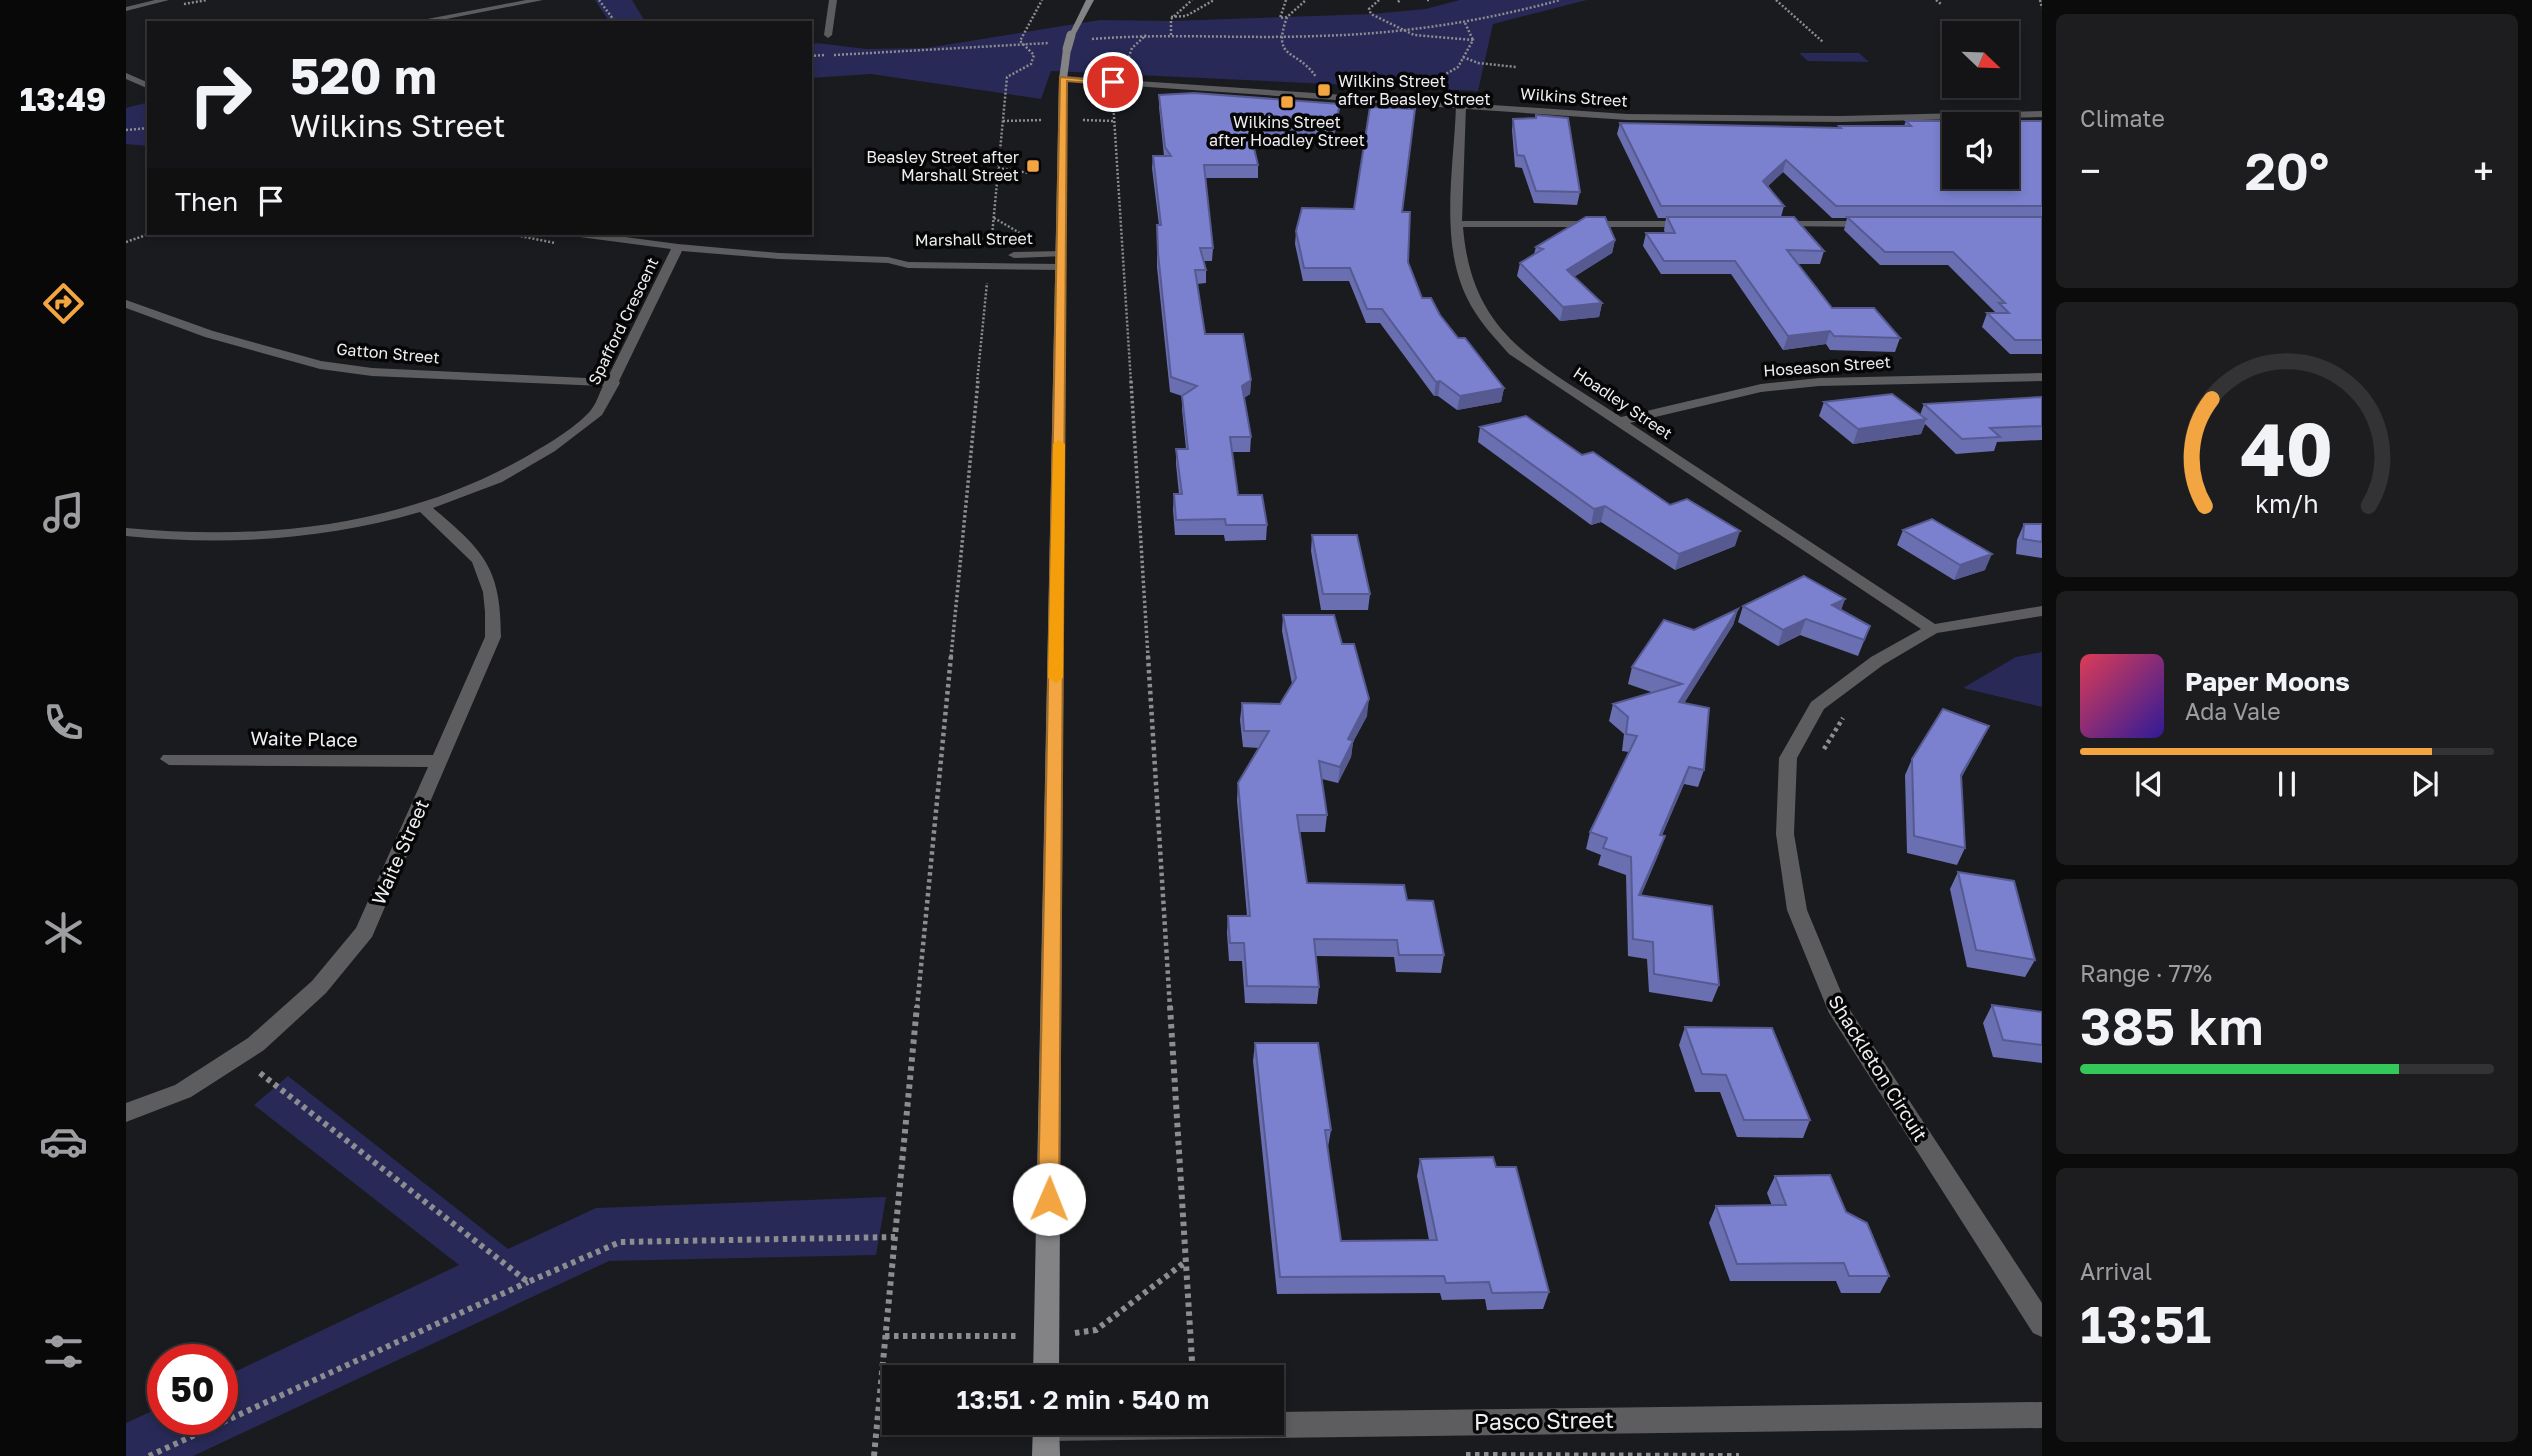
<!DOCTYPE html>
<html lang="en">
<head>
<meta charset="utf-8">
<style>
  :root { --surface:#141416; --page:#1d1d1f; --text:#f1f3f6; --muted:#9d9ea1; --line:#333335; --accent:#f2a541 }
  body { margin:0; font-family:"Golos Text",sans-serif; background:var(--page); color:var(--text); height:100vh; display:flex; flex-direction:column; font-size:26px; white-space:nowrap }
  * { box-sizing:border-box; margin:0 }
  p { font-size:23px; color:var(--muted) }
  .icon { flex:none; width:38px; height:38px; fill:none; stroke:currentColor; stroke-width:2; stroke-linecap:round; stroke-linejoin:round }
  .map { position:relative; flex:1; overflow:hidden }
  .details { display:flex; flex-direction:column; gap:14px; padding:14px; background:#0b0b0c; width:490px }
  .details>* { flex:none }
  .top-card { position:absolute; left:21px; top:21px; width:665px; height:214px; border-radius:0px; box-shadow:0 4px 10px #0003,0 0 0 2px var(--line); background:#141416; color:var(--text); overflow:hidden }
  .needle { width:46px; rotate:113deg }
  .tools { position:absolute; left:1816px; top:21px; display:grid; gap:14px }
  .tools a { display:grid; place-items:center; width:77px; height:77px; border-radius:0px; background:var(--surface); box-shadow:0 4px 10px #0003,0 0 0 2px var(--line); font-size:35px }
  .speed { position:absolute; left:21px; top:1344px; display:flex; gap:14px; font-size:35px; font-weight:700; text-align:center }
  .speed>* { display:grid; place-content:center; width:91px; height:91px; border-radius:50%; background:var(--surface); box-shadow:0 4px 10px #0003,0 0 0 2px var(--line); line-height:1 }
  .speed .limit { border:10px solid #d22; background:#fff; color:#111 }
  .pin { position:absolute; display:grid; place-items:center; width:60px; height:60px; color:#fff; margin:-30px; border:4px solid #fff; border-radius:50%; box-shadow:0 2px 7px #0007 }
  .me { position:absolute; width:77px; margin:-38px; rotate:1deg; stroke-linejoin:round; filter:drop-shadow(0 0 5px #0008) }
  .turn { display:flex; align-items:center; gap:24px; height:147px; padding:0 28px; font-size:32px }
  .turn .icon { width:91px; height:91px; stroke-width:2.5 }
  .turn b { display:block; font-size:49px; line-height:60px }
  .then { display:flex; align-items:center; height:66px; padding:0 28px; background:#0003; gap:14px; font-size:26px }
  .big { font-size:52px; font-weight:600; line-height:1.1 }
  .details .card { flex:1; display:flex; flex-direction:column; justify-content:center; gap:10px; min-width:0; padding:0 24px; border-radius:10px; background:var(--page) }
  .details .dial { align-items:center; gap:0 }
  .dial svg { height:182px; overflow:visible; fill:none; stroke:var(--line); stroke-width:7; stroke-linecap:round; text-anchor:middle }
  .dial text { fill:var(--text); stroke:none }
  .song { display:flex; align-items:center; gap:21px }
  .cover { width:84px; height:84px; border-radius:10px; background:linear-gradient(135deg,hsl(350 70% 55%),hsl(250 70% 35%)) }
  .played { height:7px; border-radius:4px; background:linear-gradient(90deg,var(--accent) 85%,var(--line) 85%) }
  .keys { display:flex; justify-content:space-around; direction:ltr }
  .heat { display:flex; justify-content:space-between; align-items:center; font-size:38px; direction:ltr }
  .charge { height:10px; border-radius:5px; background:linear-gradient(90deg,#34c759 77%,var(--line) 0) }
  .trip { position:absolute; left:756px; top:1365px; width:402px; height:70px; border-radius:0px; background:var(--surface); box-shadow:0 4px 10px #0003,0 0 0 2px var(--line); font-weight:600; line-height:70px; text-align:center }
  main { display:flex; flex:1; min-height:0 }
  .tabs { display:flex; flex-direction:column; width:126px; justify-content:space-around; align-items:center; background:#080809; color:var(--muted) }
  .tabs .icon { width:49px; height:49px }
  .tabs .on { color:var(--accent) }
  .tabs b { font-size:32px; color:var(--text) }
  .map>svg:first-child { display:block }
  .green { fill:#282956 }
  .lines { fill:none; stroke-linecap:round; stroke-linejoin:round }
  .path-far3 { stroke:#8c8d90; stroke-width:2.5; stroke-dasharray:2 2; stroke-linecap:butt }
  .path-far2 { stroke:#8c8d90; stroke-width:3.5; stroke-dasharray:2.5 2.5; stroke-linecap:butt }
  .path-far1 { stroke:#8c8d90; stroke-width:4.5; stroke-dasharray:3.5 3.5; stroke-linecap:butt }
  .path { stroke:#8c8d90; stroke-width:6; stroke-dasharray:4.5 4.5; stroke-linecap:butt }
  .minor { fill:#5d5d5f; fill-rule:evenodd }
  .tertiary { fill:#5d5d5f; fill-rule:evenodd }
  .secondary { fill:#838386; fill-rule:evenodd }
  .secondary-bridge { stroke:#838386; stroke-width:9 }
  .wall { fill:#6a6fb2 }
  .shaded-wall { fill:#565a91 }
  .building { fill:#7b81cf; stroke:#565a91; stroke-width:2; fill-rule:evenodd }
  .route { fill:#f2a541; stroke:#9d6b2a; stroke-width:2 }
  .slow { fill:#f59e0b }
  .poi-dot { fill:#f2a541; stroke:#060607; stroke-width:2.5 }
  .labels { text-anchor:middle; stroke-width:7; stroke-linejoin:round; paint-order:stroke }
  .far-poi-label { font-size:16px; fill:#eeeef1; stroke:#060607; text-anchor:start }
  .far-street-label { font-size:16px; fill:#eeeef1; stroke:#060607 }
  .street-label { font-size:19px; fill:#eeeef1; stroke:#060607 }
  .near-street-label { font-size:23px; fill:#eeeef1; stroke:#060607 }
</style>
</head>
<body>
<main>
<nav class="tabs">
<b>13:49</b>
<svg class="icon on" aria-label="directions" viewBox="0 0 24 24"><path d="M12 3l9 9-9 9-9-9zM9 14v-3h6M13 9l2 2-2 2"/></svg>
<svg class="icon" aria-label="music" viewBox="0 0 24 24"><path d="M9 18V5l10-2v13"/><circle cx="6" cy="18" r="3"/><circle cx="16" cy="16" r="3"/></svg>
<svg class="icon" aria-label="phone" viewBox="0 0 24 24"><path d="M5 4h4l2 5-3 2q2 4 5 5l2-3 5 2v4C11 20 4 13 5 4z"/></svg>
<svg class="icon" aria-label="climate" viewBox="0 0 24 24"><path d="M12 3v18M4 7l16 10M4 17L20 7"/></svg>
<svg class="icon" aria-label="car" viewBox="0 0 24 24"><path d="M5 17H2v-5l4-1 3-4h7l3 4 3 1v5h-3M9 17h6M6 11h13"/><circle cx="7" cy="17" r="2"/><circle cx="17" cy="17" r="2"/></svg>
<svg class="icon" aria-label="filters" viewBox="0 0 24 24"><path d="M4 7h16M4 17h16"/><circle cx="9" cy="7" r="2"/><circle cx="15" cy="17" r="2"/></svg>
</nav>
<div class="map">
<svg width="1916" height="1456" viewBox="0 0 1916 1456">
  <rect width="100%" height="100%" fill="#1a1b1e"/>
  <path class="green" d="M469,0H506L520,23H484Z
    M1334,0H1461L1367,24L1352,91L925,71L915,99L745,74L684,78V45L691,43L740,49L800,48L974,20L1044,21L1246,14L1299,9Z
    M1673,53H1733L1743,62L1682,61Z
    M23,102V146L0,144V108Z
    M1916,652V707L1837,688L1890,657Z
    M162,1076L382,1249L470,1208L760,1197L750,1255L483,1261L67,1456H0V1423L37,1406V1419H96V1378L333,1265L128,1105Z"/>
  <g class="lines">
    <path class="path-far3" d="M473,0L490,23
      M1160,0L1154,18L1161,17L1180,0
      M1253,0L1243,9L1245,14L1288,35L1347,40L1332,67L1302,84
      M1301,0H1305
      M1650,0L1697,42
      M1810,0L1815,4
      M1914,0L1916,8
      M1272,2L1274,0
      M58,4L81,0
      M1045,17L1060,16L1088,0
      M1161,17C1145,61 1171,48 1190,77
      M1339,23L1347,40
      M1045,35V19L1066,0
      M966,39C1041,33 1116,39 1191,36C1274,34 1354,22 1434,0
      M708,55L923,43
      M684,56L699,55
      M1337,57L1352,63L1390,67
      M1000,65L1006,48L1020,35
      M987,101L1005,383
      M957,120L987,121
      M877,121L916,120
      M0,130L23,128
      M872,168L903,173
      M868,218L894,233
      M379,233L429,243
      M0,242L26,233
      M791,243L866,238
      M865,246L881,77L905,64L908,55L894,41L916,0
      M851,383L861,283"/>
    <path class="path-far2" d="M1005,381L1022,657
      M825,657L852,381"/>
    <path class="path-far1" d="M1022,656L1044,1008
      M1698,749L1717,718
      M791,1008L825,656"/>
    <path class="path" d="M1044,1006L1067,1377
      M134,1073L402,1282L494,1242L769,1237
      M949,1333L970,1330L1059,1262
      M759,1336H892
      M1340,1455L1613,1456
      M23,1456L402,1282
      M748,1456L791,1006"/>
    <path class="minor" d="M400,0H417L300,23H281Z
      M703,0H711L706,35L702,38L698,35Z
      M0,73L23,83V89L0,79Z
      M1335,103L1340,106L1336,221H1563L1568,224L1563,227H1337C1346,337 1412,362 1495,417L1635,384L1693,378L1916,373V381L1693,386L1635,392L1504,423L1809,624L1916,606V616L1811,633L1757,665L1698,709L1671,758L1668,834L1681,910L1720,1004L1916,1303V1337L1907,1333L1703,1013L1661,910L1650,834L1653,758L1685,702L1745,657L1795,629L1383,354C1367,336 1351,319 1341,298C1313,241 1328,167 1330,106Z
      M1651,221H1742L1747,224L1742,227L1647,226L1646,224Z
      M441,233H469L552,244L653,253L762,257L782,262L935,264L941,267L935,270L782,268L762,263L653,259L556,251L493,381L494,383L476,415L429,451L376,482L307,508C358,551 375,568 375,637L246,937L200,993L138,1050L65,1097L0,1122V1103L49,1085L122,1038L186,981L230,928L302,767L43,765L34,759L37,755H307L359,637V612L357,592L346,562L294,512C196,540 101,546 0,536V528C136,541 274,527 396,459C417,447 450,428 465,410C470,404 473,394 477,386L246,376L194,369L79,337L0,308V300L87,331L195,361L246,368L481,379L545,249L446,236Z
      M935,251L941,254L939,256L888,258L882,255L888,252Z
      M1916,1402V1428L920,1441L911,1437L907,1428L909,1423H1146V1412Z"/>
    <path class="tertiary" d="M29,0H43L0,11V7Z
      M937,76L1501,114L1715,116L1916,111V117L1715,122L1501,120L934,81Z"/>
    <path class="secondary" d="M960,0H968L948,37H942Z
      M941,46L945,49L941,79L933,1377H907L933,79L937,49Z
      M907,1423H933L934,1456H906Z"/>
    <path class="secondary-bridge" d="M941,49L945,35"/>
  </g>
  <path class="wall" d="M1033,95L1213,115L1207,141L1125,135L1132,165V178H1079L1087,248L1086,261H1078L1080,270V283L1071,284L1079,334L1125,380L1124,394L1118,398L1125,437L1124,452H1106L1112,495L1141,525L1140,540L1099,541L1098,535H1049L1047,510L1048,494H1053L1050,464V449H1060L1056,410V396L1044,392L1031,267V225H1033L1026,168L1027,156H1038L1033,107Z
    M1387,119L1454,192L1451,205L1408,203L1396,168L1389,167L1386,130Z
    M1780,121H1916V354H1884L1856,327L1861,313L1869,312L1822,265H1754L1718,230L1721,218H1706L1657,172L1642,186L1658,206L1655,217L1698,251L1694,264H1671L1706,308L1774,338L1769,352L1704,350L1700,344L1657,350L1605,274H1535L1517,246L1520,233H1539L1538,230L1540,218H1532L1491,134L1494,123L1713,128V126H1778Z
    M1276,212L1282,262L1296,298L1314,315L1332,338L1378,388L1375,402L1331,410L1312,396H1308L1254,323H1240L1223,281H1177L1169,244L1170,231Z
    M1489,240L1486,253L1448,277L1476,303L1473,317L1434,321L1391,276L1394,263L1408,254L1410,247Z
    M1916,397V440L1871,442L1868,451L1830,454L1799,424L1795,434L1727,444L1693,416L1698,402L1794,415L1798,404Z
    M1354,427L1456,455L1544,505L1609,546L1549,570L1475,522L1465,525L1352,442Z
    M1898,524H1916V558L1890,554L1891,540Z
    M1777,530L1859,570L1828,580L1771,545Z
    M1186,535L1244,594L1242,610H1195L1185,551Z
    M1719,599L1715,610L1744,626L1732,656L1674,635L1652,646L1612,622L1617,606Z
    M1612,609L1607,625L1558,703L1578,770L1572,787L1558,784L1536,835L1533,853L1515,895L1593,985L1586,1002L1523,992L1521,959L1502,956L1500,875L1472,865L1475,855L1460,849L1464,832L1503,752L1496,751L1498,734L1483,721L1487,704L1528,693L1502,684L1506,667L1568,630Z
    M1157,615L1216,644L1241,716L1227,742L1225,757L1212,783L1196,779L1201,815L1199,832H1174L1181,883L1281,900L1318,955L1315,973L1270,972L1268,957L1190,956L1193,987L1191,1004L1119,1003L1116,961H1103L1101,933L1102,916H1121L1111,800L1112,783L1133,748L1117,747L1114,720L1116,703L1154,704L1166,684L1156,631Z
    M1855,742L1835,778L1839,848L1831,865L1781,853L1779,775L1786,759Z
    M1832,872L1909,960L1899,977L1841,967L1824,889Z
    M1866,1005L1916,1012V1063L1867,1057L1857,1023Z
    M1559,1027L1684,1120L1677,1138L1611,1137L1594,1092H1569L1553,1045Z
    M1129,1043L1205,1130L1202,1147L1215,1241L1303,1240L1291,1176L1294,1159L1370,1167L1423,1292L1417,1309L1361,1310L1359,1299L1316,1300L1314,1293L1151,1294L1127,1061Z
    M1649,1176L1720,1212L1763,1276L1754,1293H1715L1710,1281H1604L1583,1223L1590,1206H1646L1641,1193Z"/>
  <path class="shaded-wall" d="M1214,104L1213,115L1207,141L1208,129Z
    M1660,160L1657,172L1634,194L1637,181Z
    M1489,240L1486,253L1438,283L1441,270Z
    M1476,303L1473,317L1434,321L1437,307Z
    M1704,331L1700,344L1657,350L1662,336Z
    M1125,380L1124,394L1115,400L1116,386Z
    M1314,381L1312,396H1308L1310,382Z
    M1378,388L1375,402L1331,410L1334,396Z
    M1800,419L1795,434L1727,444L1732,429Z
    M1479,506L1475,522L1465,525L1468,509Z
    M1614,531L1609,546L1549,570L1553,554Z
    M1866,554L1859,570L1828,580L1834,565Z
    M1719,599L1713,615L1706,605Z
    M1612,609L1607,625L1549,718L1553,702Z
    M1680,619L1674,635L1652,646L1657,630Z
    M1243,699L1241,716L1227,742L1225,757L1212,783L1214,767L1222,739Z
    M1863,726L1855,742L1827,792L1835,775Z
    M1563,767L1558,784L1529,852L1534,835Z
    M1539,836L1533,853L1508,912L1513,895Z"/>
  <path class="building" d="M1068,93L1214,104L1208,129L1122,123L1132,165H1078L1087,248H1074L1080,270H1069L1079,334H1117L1125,380L1116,386L1125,437H1104L1112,495H1136L1141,525H1100L1099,519L1050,520L1048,494H1056L1050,449H1062L1056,396L1071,386L1045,377L1032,253L1031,225H1035L1027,156H1045L1039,147L1033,95Z
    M1244,107L1289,109L1276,212H1284L1282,262L1296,298H1305L1314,315L1332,338H1339L1378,388L1334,396L1314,381L1310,382L1256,309H1241L1224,268H1178L1170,231L1176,208L1228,209Z
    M1410,115L1442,118L1454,192L1410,191L1398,156L1391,155L1387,119L1410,118Z
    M1780,121H1916V206H1710L1660,160L1637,181L1658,206H1535L1494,123L1715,128L1713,126H1785ZM1829,124H1881V177H1829Z
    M1460,217H1479L1489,240L1441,270L1476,303L1437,307L1394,263L1417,249L1410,247Z
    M1541,217H1668L1698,251L1661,250L1706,308H1748L1774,338L1708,336L1704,331L1662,336L1609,261H1538L1520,233H1549Z
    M1721,217H1916V340H1889L1861,313H1883L1873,303H1879L1827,252H1759Z
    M1766,394L1800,419L1732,429L1698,402Z
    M1916,397V426L1864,428L1874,437L1836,439L1798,404Z
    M1400,416L1456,455L1467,452L1544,505L1561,499L1614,531L1553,554L1479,506L1468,509L1354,427Z
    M1806,519L1866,554L1834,565L1777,530Z
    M1898,524H1916V542L1897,539Z
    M1186,535H1231L1244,594H1197Z
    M1678,576L1719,599L1706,605L1744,626L1738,640L1680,619L1657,630L1617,606Z
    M1612,609L1553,702L1583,708L1578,770L1563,767L1534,835L1539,836L1513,895L1586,906L1593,985L1528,974L1527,942L1507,939L1505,857L1477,848L1481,838L1464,832L1511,736L1500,734L1502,717L1487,704L1556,684L1506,667L1538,620L1568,630Z
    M1157,615H1208L1216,644H1228L1243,699L1222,739L1227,741L1214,767L1193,761L1201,815H1171L1181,883L1278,885L1281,900L1307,901L1318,955H1273L1271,940L1188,939L1193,987L1121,986L1118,943H1104L1102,916H1124L1112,783L1143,731H1118L1116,703L1154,704L1170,678Z
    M1817,709L1863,726L1835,775L1839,848L1788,836L1786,759Z
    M1832,872L1888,881L1909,960L1850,950Z
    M1866,1005L1916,1012V1045L1877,1040Z
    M1559,1027L1646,1028L1684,1120H1618L1600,1075L1576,1074Z
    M1129,1043H1192L1205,1130H1199L1215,1241L1311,1240L1294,1159L1367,1157L1370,1167H1390L1423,1292L1366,1293L1363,1282L1320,1283L1318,1276L1154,1277Z
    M1704,1175L1720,1212L1741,1223L1763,1276H1723L1718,1263L1611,1264L1590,1206L1660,1205L1649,1176Z"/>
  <path class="route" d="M934,77L991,82L987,85L941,81L933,1199L930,1206L923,1209L915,1206L912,1199Z"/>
  <path class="slow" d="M933,440L939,444L937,678L930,683L922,678L927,444Z"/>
  <g class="poi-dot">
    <rect x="1191" y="83" width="14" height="14" rx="3.5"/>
    <rect x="1154" y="95" width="14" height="14" rx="3.5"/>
    <rect x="900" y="159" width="14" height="14" rx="3.5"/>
  </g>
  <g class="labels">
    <g class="far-poi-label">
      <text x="1212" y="87">Wilkins Street<tspan x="1212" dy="18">after Beasley Street</tspan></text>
      <text x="1161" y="128" text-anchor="middle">Wilkins Street<tspan x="1161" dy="18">after Hoadley Street</tspan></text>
      <text x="893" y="163" text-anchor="end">Beasley Street after<tspan x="893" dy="18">Marshall Street</tspan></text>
    </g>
    <g class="far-street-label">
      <text transform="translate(1448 97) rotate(4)" y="6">Wilkins Street</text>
      <text transform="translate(848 239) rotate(-1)" y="6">Marshall Street</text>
      <text transform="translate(497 321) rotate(-64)" y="6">Spafford Crescent</text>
      <text transform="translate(262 353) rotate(5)" y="6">Gatton Street</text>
      <text transform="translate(1701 366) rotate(-4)" y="6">Hoseason Street</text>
      <text transform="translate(1497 403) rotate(34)" y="6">Hoadley Street</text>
    </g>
    <g class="street-label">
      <text transform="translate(178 739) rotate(1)" y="7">Waite Place</text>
      <text transform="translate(274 852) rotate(-66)" y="7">Waite Street</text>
      <text transform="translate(1752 1068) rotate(58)" y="7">Shackleton Circuit</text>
    </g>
    <g class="near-street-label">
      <text transform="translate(1418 1421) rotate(-1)" y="8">Pasco Street</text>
    </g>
  </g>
</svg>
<div class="tools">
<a><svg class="needle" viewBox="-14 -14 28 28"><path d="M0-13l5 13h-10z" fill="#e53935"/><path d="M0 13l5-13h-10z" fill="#9d9ea1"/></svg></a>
<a><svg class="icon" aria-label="sound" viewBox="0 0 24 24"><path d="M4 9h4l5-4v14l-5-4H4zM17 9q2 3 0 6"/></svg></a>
</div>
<div class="speed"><div class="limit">50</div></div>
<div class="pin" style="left:987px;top:82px;background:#d93025"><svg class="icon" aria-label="arrive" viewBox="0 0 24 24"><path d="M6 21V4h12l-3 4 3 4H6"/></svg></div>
<svg class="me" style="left:923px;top:1199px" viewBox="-20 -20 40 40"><circle r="19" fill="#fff"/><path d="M0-13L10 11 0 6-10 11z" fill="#f2a541"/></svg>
<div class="trip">13:51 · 2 min · 540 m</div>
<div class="top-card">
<div class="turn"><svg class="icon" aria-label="right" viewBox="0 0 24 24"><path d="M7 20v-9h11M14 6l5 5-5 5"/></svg><div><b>520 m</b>Wilkins Street</div></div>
<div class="then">Then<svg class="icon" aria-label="arrive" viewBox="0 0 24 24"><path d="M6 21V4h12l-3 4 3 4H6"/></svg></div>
</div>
</div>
<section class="details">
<div class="card"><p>Climate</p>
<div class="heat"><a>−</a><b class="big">20°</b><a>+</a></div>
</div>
<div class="card dial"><svg viewBox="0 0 100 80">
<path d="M14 69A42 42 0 1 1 86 69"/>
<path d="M14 69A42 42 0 0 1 17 22" stroke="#f2a541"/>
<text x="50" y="56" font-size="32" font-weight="700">40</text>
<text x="50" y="72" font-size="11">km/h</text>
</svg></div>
<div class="card">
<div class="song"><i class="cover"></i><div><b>Paper Moons</b><p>Ada Vale</p></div></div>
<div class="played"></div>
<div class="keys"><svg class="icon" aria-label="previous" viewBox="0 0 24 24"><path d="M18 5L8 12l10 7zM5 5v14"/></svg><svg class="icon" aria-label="pause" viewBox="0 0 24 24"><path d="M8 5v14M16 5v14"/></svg><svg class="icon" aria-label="next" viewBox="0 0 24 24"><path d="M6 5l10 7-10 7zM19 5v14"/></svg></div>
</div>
<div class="card"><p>Range · 77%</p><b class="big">385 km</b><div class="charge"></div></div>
<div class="card"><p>Arrival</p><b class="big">13:51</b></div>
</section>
</main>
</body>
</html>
